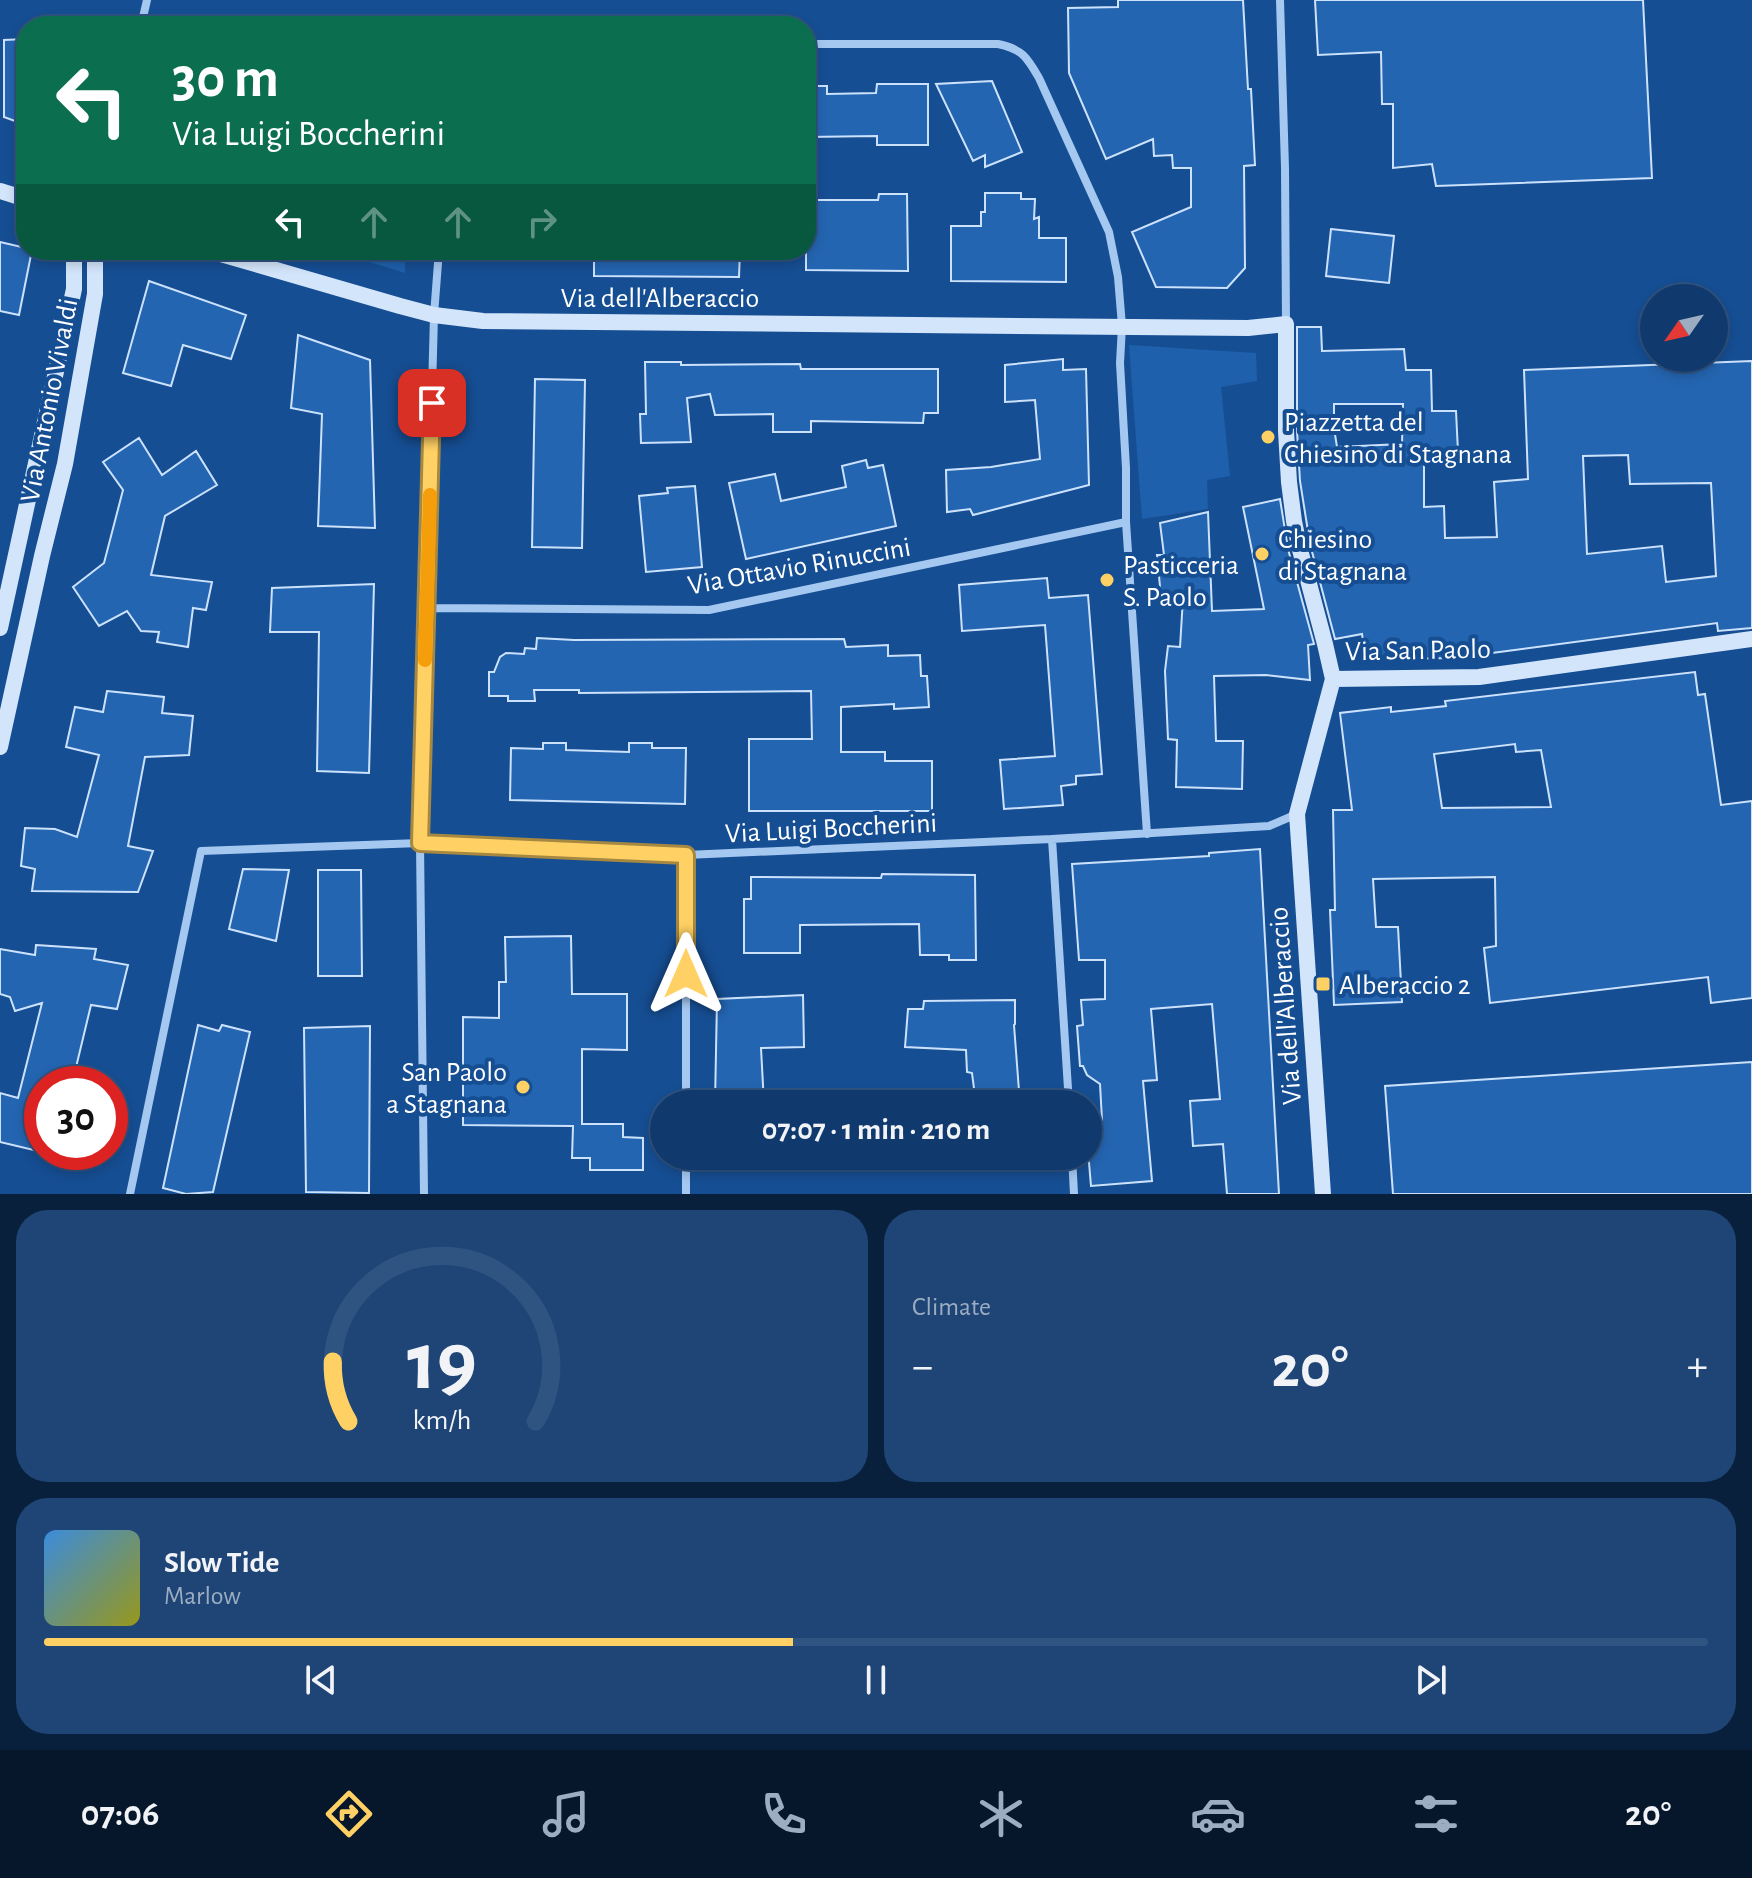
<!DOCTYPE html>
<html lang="en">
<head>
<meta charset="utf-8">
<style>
  :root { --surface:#103a6e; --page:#1e4576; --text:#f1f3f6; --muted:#9cadc2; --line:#305481; --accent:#ffd164 }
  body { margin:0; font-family:"Alegreya Sans",sans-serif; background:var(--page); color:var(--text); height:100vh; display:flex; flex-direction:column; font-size:30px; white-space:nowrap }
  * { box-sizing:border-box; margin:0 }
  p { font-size:26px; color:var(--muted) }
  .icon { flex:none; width:44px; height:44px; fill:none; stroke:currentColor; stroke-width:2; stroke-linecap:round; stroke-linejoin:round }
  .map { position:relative; height:1194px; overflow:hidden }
  .panel { display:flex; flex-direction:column; gap:16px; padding:16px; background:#09203c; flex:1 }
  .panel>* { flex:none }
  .hud { position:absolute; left:16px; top:16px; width:800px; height:244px; border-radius:32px; box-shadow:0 4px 12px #0003,0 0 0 2px var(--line); background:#0b6e4f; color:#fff; overflow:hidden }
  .needle { width:52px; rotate:236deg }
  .buttons { position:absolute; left:1640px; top:284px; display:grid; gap:16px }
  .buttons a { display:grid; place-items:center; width:88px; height:88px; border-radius:50%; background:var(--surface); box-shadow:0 4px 12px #0003,0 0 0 2px var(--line); font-size:40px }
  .speed { position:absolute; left:24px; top:1066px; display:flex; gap:16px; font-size:40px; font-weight:700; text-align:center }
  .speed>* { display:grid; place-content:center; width:104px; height:104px; border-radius:50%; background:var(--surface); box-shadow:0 4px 12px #0003,0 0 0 2px var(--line); line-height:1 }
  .speed .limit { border:12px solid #d22; background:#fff; color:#111 }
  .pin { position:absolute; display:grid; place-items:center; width:68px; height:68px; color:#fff; margin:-34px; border-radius:16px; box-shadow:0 4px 12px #0006 }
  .me { position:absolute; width:88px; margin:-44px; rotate:0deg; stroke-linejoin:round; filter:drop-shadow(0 0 6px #0008) }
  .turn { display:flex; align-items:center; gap:28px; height:168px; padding:0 24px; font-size:36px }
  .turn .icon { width:104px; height:104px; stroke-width:2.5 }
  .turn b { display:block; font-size:56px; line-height:68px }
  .lanes { display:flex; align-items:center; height:76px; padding:0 24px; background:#0003; justify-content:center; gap:40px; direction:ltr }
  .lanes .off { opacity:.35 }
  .big { font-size:60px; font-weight:600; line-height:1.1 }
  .panel .card { flex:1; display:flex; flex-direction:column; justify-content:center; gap:12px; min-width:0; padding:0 28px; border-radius:32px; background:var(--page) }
  .panel .dial { align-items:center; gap:0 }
  .dial svg { height:208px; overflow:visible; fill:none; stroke:var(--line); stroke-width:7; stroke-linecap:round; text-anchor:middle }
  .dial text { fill:var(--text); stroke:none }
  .song { display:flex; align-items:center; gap:24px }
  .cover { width:96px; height:96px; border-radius:12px; background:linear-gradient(135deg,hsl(210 70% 55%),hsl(60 70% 35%)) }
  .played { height:8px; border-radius:4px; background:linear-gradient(90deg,var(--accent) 45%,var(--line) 45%) }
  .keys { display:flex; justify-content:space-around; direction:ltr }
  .heat { display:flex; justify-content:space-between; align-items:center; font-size:44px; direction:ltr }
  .panel .tiles { flex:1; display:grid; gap:16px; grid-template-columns:1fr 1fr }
  .card:last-child { grid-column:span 2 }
  .trip { position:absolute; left:650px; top:1090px; width:452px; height:80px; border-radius:40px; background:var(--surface); box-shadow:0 4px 12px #0003,0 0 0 2px var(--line); font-weight:600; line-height:80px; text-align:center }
  .dock { display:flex; height:128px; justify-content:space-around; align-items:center; background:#06172c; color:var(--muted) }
  .dock .icon { width:56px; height:56px }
  .dock .selected { color:var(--accent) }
  .dock b { font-size:36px; color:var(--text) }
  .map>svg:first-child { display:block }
  .green { fill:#1e60ac }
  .building { fill:#2465b1; stroke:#cce2fc; stroke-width:2; fill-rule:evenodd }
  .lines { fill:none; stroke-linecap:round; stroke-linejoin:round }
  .street { stroke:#a5c8f1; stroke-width:8 }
  .secondary { stroke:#d3e5fb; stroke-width:16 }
  .route-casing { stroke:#a68841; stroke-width:20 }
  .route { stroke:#ffd164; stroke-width:14 }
  .slow { stroke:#f59e0b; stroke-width:14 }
  .poi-dot { fill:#ffd164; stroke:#164e93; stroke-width:3 }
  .labels { text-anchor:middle; stroke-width:8; stroke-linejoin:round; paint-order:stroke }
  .street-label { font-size:28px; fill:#fff; stroke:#164e93 }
  .poi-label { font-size:28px; fill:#fff; stroke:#164e93; text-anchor:start }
</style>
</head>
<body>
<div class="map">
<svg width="1752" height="1194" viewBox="0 0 1752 1194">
  <rect width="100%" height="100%" fill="#164e93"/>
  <path class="green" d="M201,16H385L386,26H195Z
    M331,250H405V273Z
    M1129,345L1256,353L1257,381L1221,387L1230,476L1207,480L1208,509L1142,519Z"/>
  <path class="building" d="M1118,0H1243L1248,89H1251L1255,165L1244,166L1245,268L1227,288L1156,287L1132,232L1191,207V168H1173L1172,155L1154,156L1153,139L1106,159L1069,73L1068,8L1118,7Z
    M1315,0H1643L1652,178L1436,186L1432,164L1393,168V104H1382L1381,52L1318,55Z
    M26,39V125L4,117V40Z
    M992,81L1022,152L985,167V155L973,161L936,84Z
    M877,84H928V145H877V136L806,137V86H827V94L876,93Z
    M985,193H1021V199H1035L1034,219L1039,217V238H1066V282L951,281V226H981V212H985Z
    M879,194H907L908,271L806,270V200H878Z
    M1331,229L1394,236L1389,283L1326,276Z
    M0,242L26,248V250H32L19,315L0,311Z
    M594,250H740L739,277L594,276Z
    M149,281L246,315L231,359L183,345L171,386L123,373Z
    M1297,327H1321L1322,351L1404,349L1406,370H1431L1432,411H1456L1458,452L1424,453V507L1444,506L1445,538L1497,537L1494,482L1528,479L1524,370L1752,361V628L1718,631L1717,623L1454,658L1402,659V656L1366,660L1362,634L1335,639L1310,544L1300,481L1297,431ZM1334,404H1403L1402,444L1337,447L1334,428ZM1628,455L1630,484L1711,483L1716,576L1666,582L1662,546L1587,554L1583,456Z
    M298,335L370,360L375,528L318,526L322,414L291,408Z
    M1063,359V370L1086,369L1089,485L973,515L970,509L947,512L946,470L991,467L1040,459L1035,400L1005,402V365Z
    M645,362H681V365L800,364L801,369H938V413H924L923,423L811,421V432H773V414L715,415L710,394L687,398L691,442L641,443L640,414H646Z
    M535,379L585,380L582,548L532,547Z
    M139,438L162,475L196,451L217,485L165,516L151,575L212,582L206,610L193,608L188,647L157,642L159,632L141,631L127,611L99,626L73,587L104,563L123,490L103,462Z
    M866,460L868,468L883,465L896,526L746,559L729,483L775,474L781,501L846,487L842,466Z
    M695,486L702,567L646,572L639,496L668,493L667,488Z
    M1280,499L1288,549L1314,644L1308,645L1310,680L1266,675L1214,676L1216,741H1243L1242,789L1176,787L1177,740L1168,739L1165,671L1168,646L1180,647L1183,598L1161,597L1157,555H1164L1160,523L1208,512L1212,611L1264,609L1243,507Z
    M1047,578L1049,598L1088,595L1102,774L1076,776V784L1061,786L1063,805L1004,809L1000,760L1055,756L1045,625L962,631L959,585Z
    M374,584L369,773L317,771L319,632H270L272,588Z
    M537,638L574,640L844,639L846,647L888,645V656L920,655L921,676H927L929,707L894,709V704L841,707V752H885V761H932V811H749V739H812L811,691L579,693V690H534L535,701H508V696H489V672H494L500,657L506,653L524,654L525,648L536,649Z
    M1695,672L1698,695L1705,694L1721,805L1752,801V998L1711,1003L1708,977L1490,1003L1484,948L1496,946L1495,877L1373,879L1376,927H1398L1402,1002L1334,1005L1330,910H1335L1333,810H1352L1340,713L1391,707V712L1446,706L1445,701ZM1515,744L1516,752L1541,750L1551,807L1442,808L1434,754Z
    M107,691L164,697L162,713L193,716L189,755L145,757L128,846L153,851L138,892L32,891L35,869L21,866L25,828L55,829L77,837L99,755L66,747L75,707L103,712Z
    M543,743H566V750L629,752V743H652V748H686L685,804L510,800L511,748L543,749Z
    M1260,849L1279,1194H1227L1223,1144L1193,1146L1190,1101L1220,1099L1212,1004L1151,1009L1157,1080L1143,1081L1152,1181L1091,1186L1088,1151V1121L1102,1120L1100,1084L1087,1075L1083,1066H1080L1077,1026L1083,1025L1081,1000L1105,999V960H1079L1072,864L1209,856V853Z
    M243,869L289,870L276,941L229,929Z
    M318,870H361L362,976H318Z
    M882,874L975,875L976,960H949V955H920L919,924L800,925V953H744V899H751V877L881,878Z
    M571,936L572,994H627V1050L582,1049V1124H623V1137L643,1138V1170H590V1158H572L573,1126L463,1125V1017L499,1018V982H506L505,937Z
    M36,945L96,949L94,959L128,965L117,1009L91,1005L72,1084H42V1152L0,1142V1093L18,1098L42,1003L15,1011L10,997L0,994V949L35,955Z
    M803,995L804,1047L761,1048L764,1104H715L717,999Z
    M1015,1000V1024L1014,1025L1020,1104H976L972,1073L967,1072L966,1050L905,1047L908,1009H923L924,1001Z
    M198,1025L219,1031L222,1025L250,1032L213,1192L186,1194L163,1188Z
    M370,1026L369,1193L306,1192L304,1028Z
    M1752,1062V1194H1393L1385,1086Z"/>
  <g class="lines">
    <path class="street" d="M1280,0L1285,168L1286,324
      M141,26L147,0
      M806,44H998C1022,49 1027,57 1039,78L1109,232L1118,277L1122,326L1120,363L1126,468V522L1147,834
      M427,608L709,610L1126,522
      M1052,839L1069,1104
      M686,855V1104
      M1072,1156L1074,1194
      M130,1194L201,851L420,843L686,855L1052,839L1269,826L1297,814
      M424,1194L420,843L434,315L439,250
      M686,1194V1156"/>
    <path class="secondary" d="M0,191L26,199
      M207,250L400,306L434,315L483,321L1248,328L1286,324V431L1289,482L1294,521L1299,546L1325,644L1333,679L1297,814L1323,1194
      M0,628L74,289V250
      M1333,679L1479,677L1752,639
      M0,747L42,556L65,464L95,294V250"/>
  </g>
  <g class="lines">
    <defs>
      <path id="route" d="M432,403L420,843L686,855V974"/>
    </defs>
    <use href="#route" class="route-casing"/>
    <use href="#route" class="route"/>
    <path class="slow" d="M425,660L430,495"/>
  </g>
  <g class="poi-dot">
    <circle cx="1268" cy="437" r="8"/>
    <circle cx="1262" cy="554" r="8"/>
    <circle cx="1107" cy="580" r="8"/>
    <rect x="1315" y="976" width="16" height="16" rx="4"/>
    <circle cx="523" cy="1087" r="8"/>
  </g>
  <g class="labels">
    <g class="street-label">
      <text x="660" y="307">Via dell'Alberaccio</text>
      <text transform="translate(48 400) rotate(-79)" y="10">Via Antonio Vivaldi</text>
      <text transform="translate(799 565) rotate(-10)" y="10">Via Ottavio Rinuccini</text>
      <text transform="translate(1418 649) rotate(-1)" y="10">Via San Paolo</text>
      <text transform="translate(831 827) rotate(-3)" y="10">Via Luigi Boccherini</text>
      <text transform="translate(1284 1006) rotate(-94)" y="10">Via dell'Alberaccio</text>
    </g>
    <g class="poi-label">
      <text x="1284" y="431">Piazzetta del<tspan x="1284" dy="32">Chiesino di Stagnana</tspan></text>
      <text x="1278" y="548">Chiesino<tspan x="1278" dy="32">di Stagnana</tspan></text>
      <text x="1123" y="574">Pasticceria<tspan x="1123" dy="32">S. Paolo</tspan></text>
      <text x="1339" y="994">Alberaccio 2</text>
      <text x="507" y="1081" text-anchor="end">San Paolo<tspan x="507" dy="32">a Stagnana</tspan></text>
    </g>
  </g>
</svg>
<div class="buttons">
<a><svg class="needle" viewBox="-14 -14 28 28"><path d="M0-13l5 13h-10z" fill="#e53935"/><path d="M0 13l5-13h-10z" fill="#9cadc2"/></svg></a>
</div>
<div class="speed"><div class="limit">30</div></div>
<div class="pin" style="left:432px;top:403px;background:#d93025"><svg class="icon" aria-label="arrive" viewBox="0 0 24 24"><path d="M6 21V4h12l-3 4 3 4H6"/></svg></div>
<svg class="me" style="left:686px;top:974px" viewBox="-20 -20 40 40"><path d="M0-17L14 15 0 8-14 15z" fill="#ffd164" stroke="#fff" stroke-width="4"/></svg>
<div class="trip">07:07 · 1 min · 210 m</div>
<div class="hud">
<div class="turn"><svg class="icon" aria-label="left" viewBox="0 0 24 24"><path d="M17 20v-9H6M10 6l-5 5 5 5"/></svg><div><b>30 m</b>Via Luigi Boccherini</div></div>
<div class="lanes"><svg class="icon" aria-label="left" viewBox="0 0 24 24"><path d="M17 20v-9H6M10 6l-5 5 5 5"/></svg><svg class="icon off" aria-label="ahead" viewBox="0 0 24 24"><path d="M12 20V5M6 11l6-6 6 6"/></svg><svg class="icon off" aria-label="ahead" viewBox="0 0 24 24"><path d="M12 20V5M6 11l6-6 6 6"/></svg><svg class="icon off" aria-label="right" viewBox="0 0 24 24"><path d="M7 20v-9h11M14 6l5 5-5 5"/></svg></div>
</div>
</div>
<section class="panel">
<div class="tiles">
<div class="card dial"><svg viewBox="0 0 100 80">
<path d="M14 69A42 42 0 1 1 86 69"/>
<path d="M14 69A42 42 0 0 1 8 46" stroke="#ffd164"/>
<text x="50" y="56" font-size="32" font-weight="700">19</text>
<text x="50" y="72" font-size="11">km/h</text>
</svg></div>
<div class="card"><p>Climate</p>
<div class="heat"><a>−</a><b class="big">20°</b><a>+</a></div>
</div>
<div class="card">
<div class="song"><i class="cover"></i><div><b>Slow Tide</b><p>Marlow</p></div></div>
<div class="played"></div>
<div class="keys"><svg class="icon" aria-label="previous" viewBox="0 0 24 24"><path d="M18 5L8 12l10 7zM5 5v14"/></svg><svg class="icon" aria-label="pause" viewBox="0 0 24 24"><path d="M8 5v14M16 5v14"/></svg><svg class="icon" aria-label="next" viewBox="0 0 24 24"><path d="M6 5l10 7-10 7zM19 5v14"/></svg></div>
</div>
</div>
</section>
<nav class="dock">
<b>07:06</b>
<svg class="icon selected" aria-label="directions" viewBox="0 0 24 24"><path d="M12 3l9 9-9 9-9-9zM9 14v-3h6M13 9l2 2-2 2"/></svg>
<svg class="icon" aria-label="music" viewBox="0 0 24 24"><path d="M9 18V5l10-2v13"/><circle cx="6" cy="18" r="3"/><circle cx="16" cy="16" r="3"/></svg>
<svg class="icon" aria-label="phone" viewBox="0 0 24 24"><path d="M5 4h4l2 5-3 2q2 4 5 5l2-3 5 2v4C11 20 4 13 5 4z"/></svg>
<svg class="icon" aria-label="climate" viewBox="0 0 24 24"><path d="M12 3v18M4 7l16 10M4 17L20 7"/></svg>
<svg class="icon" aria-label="car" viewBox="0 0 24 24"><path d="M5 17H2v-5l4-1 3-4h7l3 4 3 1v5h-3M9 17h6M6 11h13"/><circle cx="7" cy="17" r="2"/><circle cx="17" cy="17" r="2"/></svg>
<svg class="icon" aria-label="filters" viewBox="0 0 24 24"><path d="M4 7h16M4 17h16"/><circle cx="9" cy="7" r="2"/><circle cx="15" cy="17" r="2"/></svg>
<b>20°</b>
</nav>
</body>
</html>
